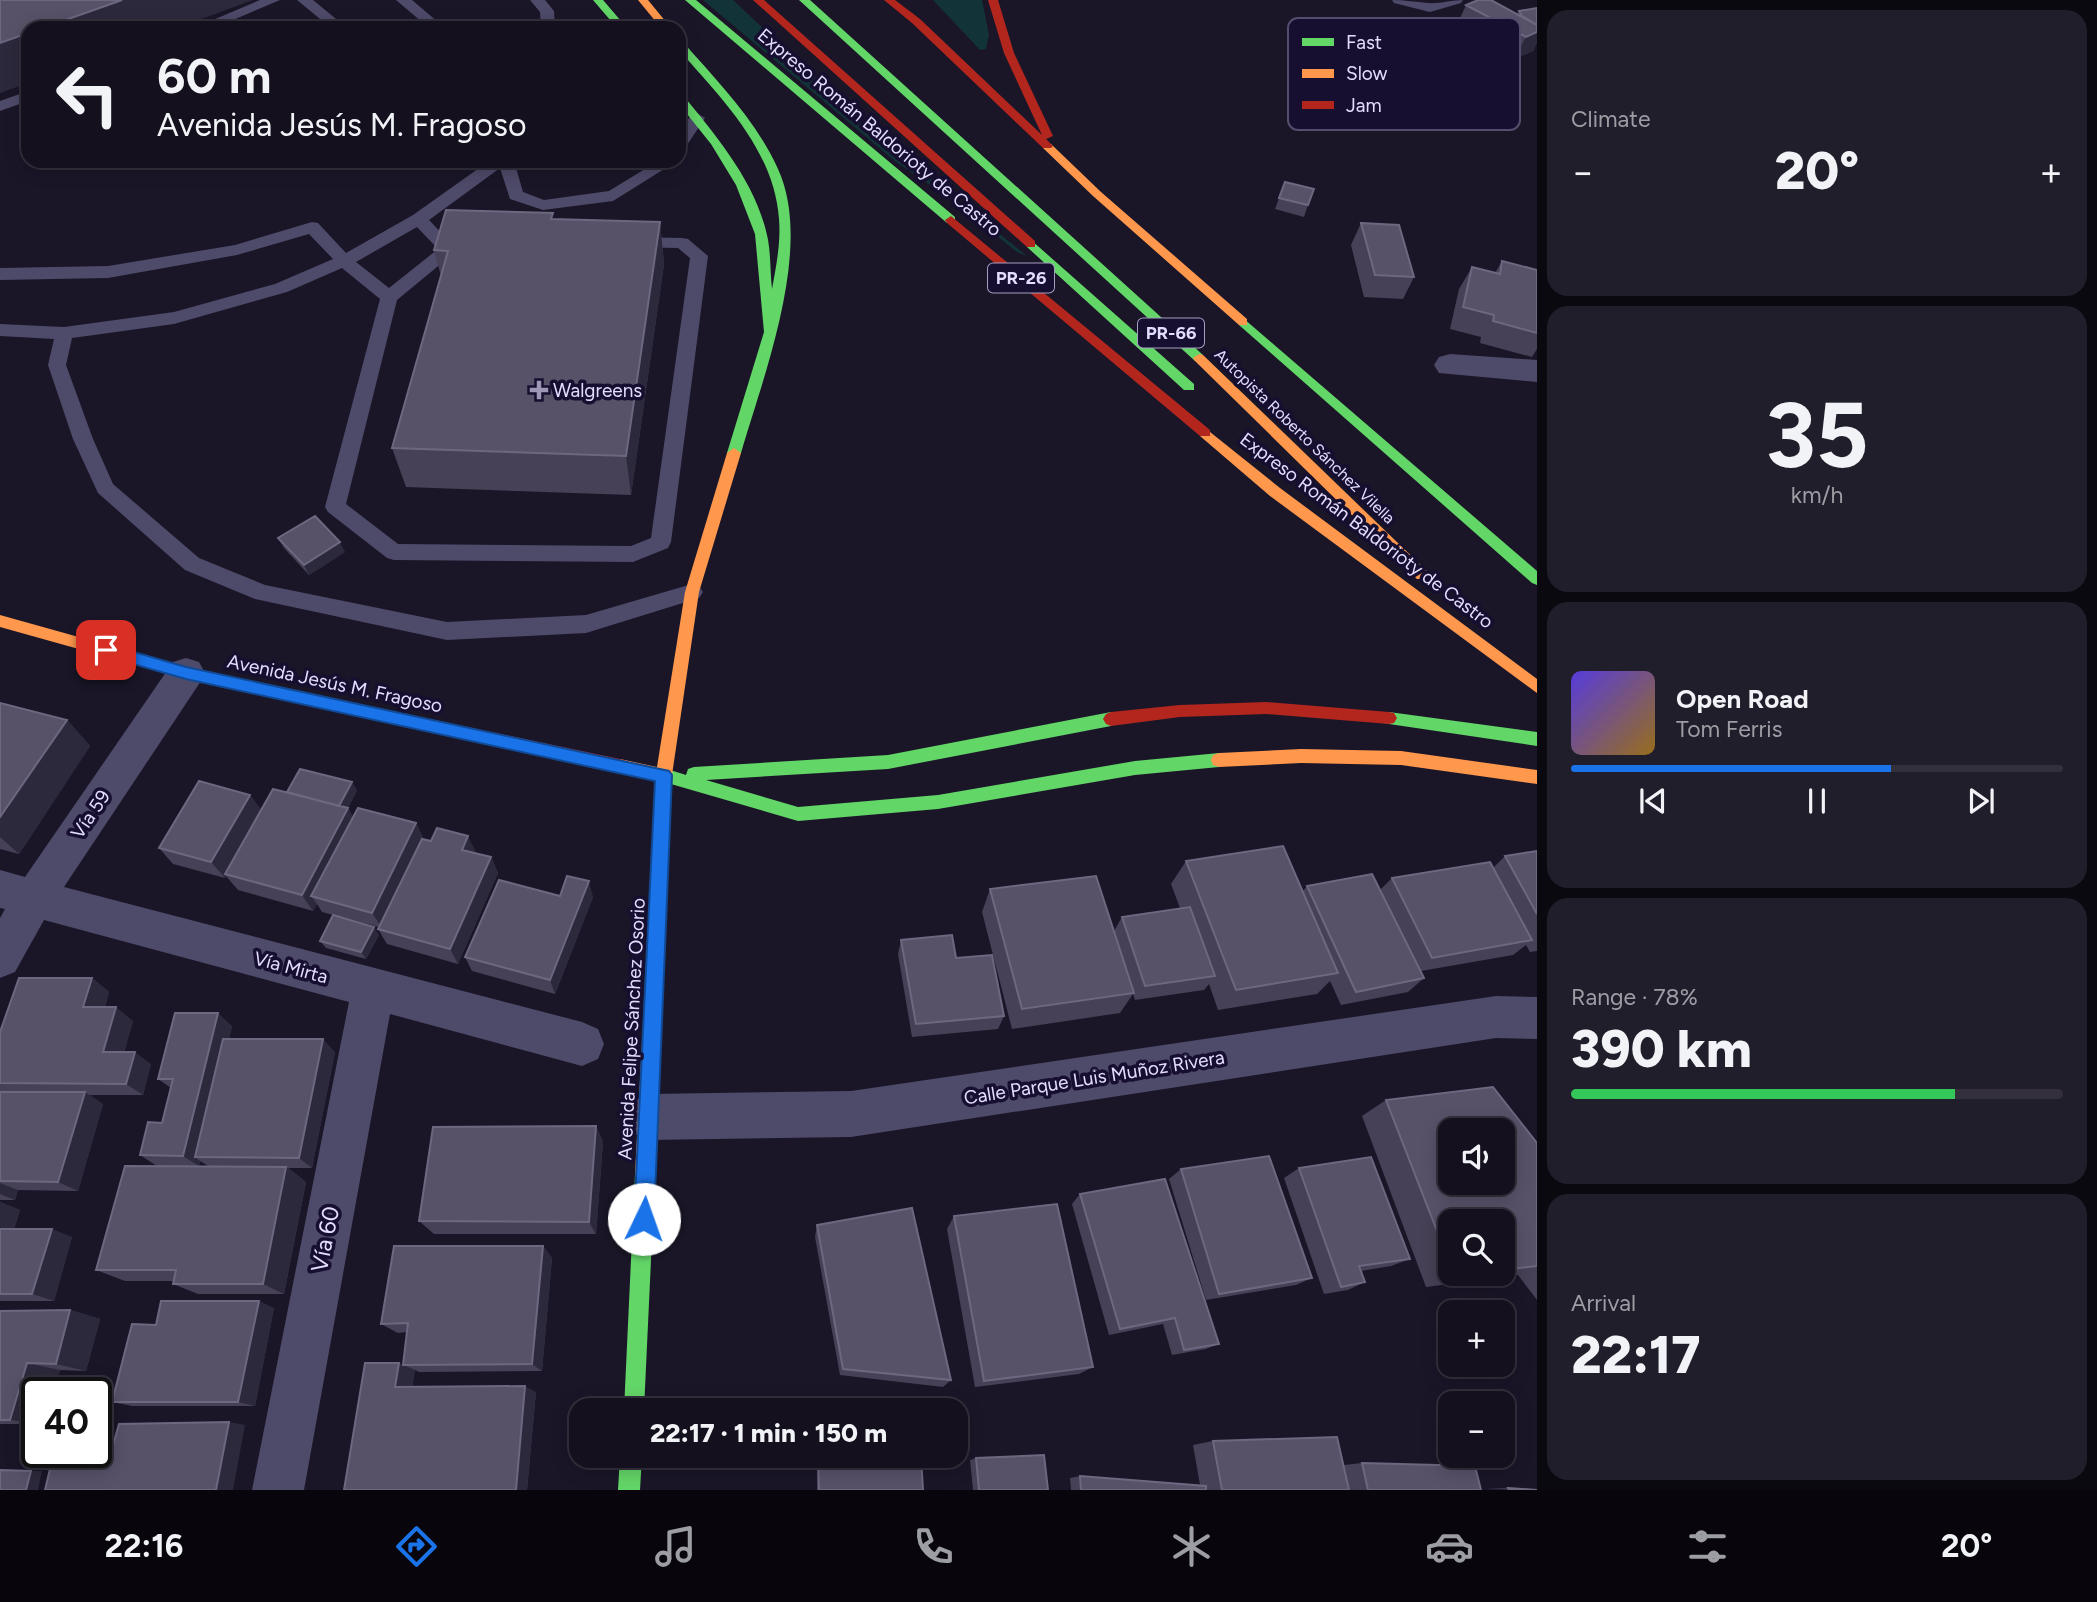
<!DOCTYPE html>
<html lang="en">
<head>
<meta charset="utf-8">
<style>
  :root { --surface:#14101e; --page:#211e2b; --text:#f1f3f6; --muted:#9d9da4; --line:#33303c; --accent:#1a73e8 }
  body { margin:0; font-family:Figtree,sans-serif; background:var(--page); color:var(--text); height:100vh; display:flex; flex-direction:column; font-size:26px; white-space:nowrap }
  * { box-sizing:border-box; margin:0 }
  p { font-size:23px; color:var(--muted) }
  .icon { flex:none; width:38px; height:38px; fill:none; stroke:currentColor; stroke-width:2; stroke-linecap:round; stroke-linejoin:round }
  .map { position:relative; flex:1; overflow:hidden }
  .sheet { display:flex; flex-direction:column; gap:10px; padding:10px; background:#0b0910; width:560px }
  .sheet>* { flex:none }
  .top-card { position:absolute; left:21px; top:21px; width:665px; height:147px; border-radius:21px; box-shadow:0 4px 18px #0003,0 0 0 2px var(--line); background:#14101e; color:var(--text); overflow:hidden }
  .tools { position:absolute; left:1438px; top:1118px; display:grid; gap:14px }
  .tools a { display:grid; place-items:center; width:77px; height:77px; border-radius:14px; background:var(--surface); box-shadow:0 4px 18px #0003,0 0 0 2px var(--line); font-size:35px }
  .speed { position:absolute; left:21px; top:1377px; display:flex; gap:14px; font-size:35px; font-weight:700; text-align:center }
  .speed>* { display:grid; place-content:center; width:91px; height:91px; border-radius:50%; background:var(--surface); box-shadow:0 4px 18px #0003,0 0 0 2px var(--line); line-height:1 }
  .speed .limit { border:4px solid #111; border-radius:10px; background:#fff; color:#111 }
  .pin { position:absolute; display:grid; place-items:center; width:60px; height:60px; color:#fff; margin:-30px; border-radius:14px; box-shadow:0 4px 10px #0006 }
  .me { position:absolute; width:77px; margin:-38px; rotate:3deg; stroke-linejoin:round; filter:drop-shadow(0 0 5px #0008) }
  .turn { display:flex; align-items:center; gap:24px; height:147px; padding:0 21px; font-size:32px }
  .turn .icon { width:91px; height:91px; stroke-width:2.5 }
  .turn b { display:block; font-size:49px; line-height:60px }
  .big { font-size:52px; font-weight:800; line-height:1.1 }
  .sheet .widget { flex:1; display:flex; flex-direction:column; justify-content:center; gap:10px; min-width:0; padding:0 24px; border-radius:21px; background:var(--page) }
  .sheet .dial { align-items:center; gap:0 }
  .dial b { font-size:91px; line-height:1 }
  .song { display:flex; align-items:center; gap:21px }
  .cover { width:84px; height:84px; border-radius:10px; background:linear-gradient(135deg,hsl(250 70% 55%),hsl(40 70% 35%)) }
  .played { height:7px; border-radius:4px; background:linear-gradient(90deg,var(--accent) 65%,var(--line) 65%) }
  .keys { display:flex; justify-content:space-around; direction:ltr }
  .heat { display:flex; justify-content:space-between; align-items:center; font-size:38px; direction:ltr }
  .charge { height:10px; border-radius:5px; background:linear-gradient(90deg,#34c759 78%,var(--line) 0) }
  .trip { position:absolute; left:569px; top:1398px; width:399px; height:70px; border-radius:21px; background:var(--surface); box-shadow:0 4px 18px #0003,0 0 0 2px var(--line); font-weight:800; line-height:70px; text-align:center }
  .tabs { display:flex; height:112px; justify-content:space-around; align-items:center; background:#08060c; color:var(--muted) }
  .tabs .icon { width:49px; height:49px }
  .tabs .current { color:var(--accent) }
  .tabs b { font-size:32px; color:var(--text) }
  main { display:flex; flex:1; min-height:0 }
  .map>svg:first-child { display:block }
  .green { fill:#123337 }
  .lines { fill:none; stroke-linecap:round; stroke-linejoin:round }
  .lane { fill:#4e4a69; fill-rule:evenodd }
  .street { fill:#4e4a69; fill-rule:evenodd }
  .fast { fill:#63d668; fill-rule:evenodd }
  .slow { fill:#ff974d; fill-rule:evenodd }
  .jam { fill:#b3261e; fill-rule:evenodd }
  .wall { fill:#464156; fill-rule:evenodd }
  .shaded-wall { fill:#2d293c }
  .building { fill:#575268; stroke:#6d6780; stroke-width:2; fill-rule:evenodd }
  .route { fill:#1a73e8; stroke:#114b97; stroke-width:2 }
  .poi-dot { fill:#9d97b4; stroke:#170f2f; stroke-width:2.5 }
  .labels { text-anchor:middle; stroke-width:7; stroke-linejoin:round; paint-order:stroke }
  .far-street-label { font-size:16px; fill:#e3ddff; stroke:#170f2f }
  .shield { fill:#170f2f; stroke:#a69fc1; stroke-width:2 }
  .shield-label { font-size:18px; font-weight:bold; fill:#e3ddff }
  .street-label { font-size:19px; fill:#e3ddff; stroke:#170f2f }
  .poi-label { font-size:19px; fill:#e3ddff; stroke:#170f2f; text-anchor:start }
  .near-street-label { font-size:23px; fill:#e3ddff; stroke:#170f2f }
  .key { fill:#170f2f; stroke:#544d6d; stroke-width:2 }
  .key-label { font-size:19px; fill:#e3ddff }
</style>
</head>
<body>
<main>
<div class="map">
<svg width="1537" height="1490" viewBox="0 0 1537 1490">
  <rect width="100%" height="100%" fill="#1a1628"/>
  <path class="green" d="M703,0H733L857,116L855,117L1027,256L1017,252L951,199L896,162Z
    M933,0H982L989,35L986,49L980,50Z"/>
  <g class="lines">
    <path class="lane" d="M260,0H280L214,28H194Z
      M297,0H313L347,28H331Z
      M396,0H412L445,28H429Z
      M530,0H545L554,11L555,28H541L540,12Z
      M1392,0C1404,0 1416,2 1428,3C1438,4 1452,0 1463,0L1461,3L1430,12L1394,3Z
      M28,91V101L0,111V101Z
      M697,113L705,118L685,148L679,150V133L691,115Z
      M489,161H514L523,192L544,200L609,191L658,161H677L613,201L543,210L510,199L500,168L429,220L450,242L462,238L471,243L454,253L397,300L346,504L398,544L631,546L651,538L690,258L678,248L632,247L623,242L632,237L682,238L688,239L708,256L671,542L668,548L633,562L394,560L387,558L328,512L325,507L380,299L342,268L287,292L174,324L72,338L66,365L93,439L113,484L199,558L265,585L447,622L586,615L692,584L699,586L703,592L699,598L586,633L447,640L255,599L185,570L98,493L73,439L48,365L54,339L0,336V324L64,327L174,312L275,284L333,259L309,234L237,255L108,278L0,280V268L108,266L235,245L312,222L318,223L346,253L413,215ZM417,227L438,249L389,288L356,262Z"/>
    <path class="street" d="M1450,354L1537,360V382L1439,373L1434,365L1439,357Z
      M186,658L199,662L205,673L199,684L64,887L582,1022L598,1029L604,1044L598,1059L582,1066L390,1014L304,1490H252L349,1002L44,920L15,972L0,978V918L5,909L0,908V870L25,877L173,662Z
      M1496,996L1537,997V1039L1496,1038L851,1137L649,1140L633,1133L626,1117L633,1101L649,1094L851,1091Z"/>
    <path class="fast" d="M593,0H603L627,28H617Z
      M685,0H696L955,217V223H947Z
      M799,0H810L1203,355V361H1195Z
      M679,41L683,42C717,81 756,120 778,169C814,247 764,374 741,453L734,458L727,453L764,332L755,234L736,185L711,144L679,104V94L683,95C716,136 755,181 767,235C771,252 770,272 772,289C776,267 781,243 779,219C774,150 722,99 679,50Z
      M1031,240L1194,384V390H1184L1027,247V241Z
      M1243,318L1537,571V585L1532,583L1239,325V319Z
      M1111,712L1116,714L1119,719L1116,724L1111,726L888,769L706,780L798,807L938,795L1135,761L1219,753L1225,755L1227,760L1225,765L1219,767L1135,775L938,809L798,821L664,782L658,780L656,775L658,770L664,768L686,775L688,769L694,767L888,755Z
      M1389,712L1537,732V746L1389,724L1384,723L1381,718L1384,713Z
      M645,1164L652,1167L655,1174L644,1410H624L635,1174L638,1167Z
      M620,1456H642L640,1490H618Z"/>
    <path class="slow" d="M638,0H648L671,28H661Z
      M1043,144H1051L1101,192L1247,319V325H1239L1093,196L1043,148Z
      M1199,354L1203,355L1427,571L1429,575L1427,579H1417L1195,361L1193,358Z
      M1205,428L1280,488L1537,679V693L1270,496L1200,436V430Z
      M734,448L741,453L699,592L672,775L655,1174L652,1181L645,1184L638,1181L635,1174L656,780L620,773L614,771L612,766L614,761L620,759L657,767L685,592L727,453Z
      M0,615L186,667L363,705L368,706L371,711L368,716L363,717L186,679L0,627Z
      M1301,749L1401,751L1537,770V784L1401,765L1301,763L1219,767L1213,765L1211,760L1213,755L1219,753Z"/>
    <path class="jam" d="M753,0H764L1035,241V247H1027Z
      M884,0H895L920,19L1042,135L1004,53L988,0H998L1014,53L1053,136L1046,139L1053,146L1051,148H1043L912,23Z
      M951,216L1210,430V436H1200L947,223L945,220Z
      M1266,702L1389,712L1394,713L1397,718L1394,723L1389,724L1266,714L1180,717L1111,726L1106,724L1103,719L1106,714L1111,712L1180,705Z
      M363,705L620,759L626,761L628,766L626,771L620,773L363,717L358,716L355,711L358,706Z"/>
  </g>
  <path class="wall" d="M1466,5L1517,14L1519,11L1537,8V42L1533,51L1514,59L1456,27Z
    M1285,182L1308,205L1304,217L1275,209Z
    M554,219L660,222L664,264L631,495L406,487L392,448L441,276L434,250Z
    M1361,223L1414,277L1403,299L1364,297L1351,245Z
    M1502,261L1537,270V349L1532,357L1480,343L1481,337L1450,329L1459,289L1472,267L1495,273Z
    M278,538L345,552L309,575L284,548Z
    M0,703L67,720L90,746L19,854L0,849Z
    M357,790L348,808L353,817L416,823L424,840L491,857L498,873L458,964L387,944L378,929L379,927L322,912L317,904L313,911L238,890L226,876L225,878L173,864L159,848L250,795L261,810L287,792Z
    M1537,851V951L1530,952L1526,945L1513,955L1421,971L1424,978L1408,992L1341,1005L1330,981L1317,994L1218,1010L1209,984L1204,990L1135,1000L1133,994L1120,1013L1012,1029L982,912L990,889L1114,931L1122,917L1180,908L1171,884L1186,861L1303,891L1307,886L1380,890L1392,878L1493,868L1505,856Z
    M560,896L593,897L555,994L472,971L465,957Z
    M379,935L366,959L326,948L320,941Z
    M901,940L956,958L1004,1016L998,1029L912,1037L898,954Z
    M92,978L109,992L105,1007L133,1021L124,1052L151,1064L143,1095H89L103,1104L78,1191L18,1190L15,1200H0V1083Z
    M232,1026L229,1039L335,1052L312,1168H288L306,1182L284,1294H198L173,1284L174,1281H125L96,1270L210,1167L200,1161L199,1166H157L140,1155L162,1123L171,1088L158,1079Z
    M1386,1100L1537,1143V1300L1518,1275L1426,1287L1362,1116ZM1451,1222H1503V1274H1451Z
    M596,1126L603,1142L596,1234H434L419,1221Z
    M1299,1168L1410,1259L1391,1266L1361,1271L1365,1282L1348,1290L1324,1294L1284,1178Z
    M1181,1169L1312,1278L1296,1285L1206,1300L1169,1179Z
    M1080,1194L1219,1344L1206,1349L1172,1355L1163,1324L1109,1335L1072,1204Z
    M0,1202L20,1210L14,1229L72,1237L54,1301H0Z
    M954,1216L1093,1367L1079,1374L975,1387L947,1229Z
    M817,1225L951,1380L943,1387L840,1375L815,1237Z
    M543,1246L552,1258L542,1371L419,1372L415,1370L412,1387L536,1392L527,1490H344L399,1363L403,1365L407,1332L398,1333L381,1324Z
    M274,1308L255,1406H132L112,1402L156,1325Z
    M70,1310L100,1319L86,1371L60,1370L53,1393H37V1424H0V1311Z
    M1213,1441L1344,1465L1362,1463L1481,1490H1071L1070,1478L1080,1476L1200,1485L1193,1445Z
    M817,1456H921L923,1490H817Z
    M976,1458L1048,1490H973L970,1460Z
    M1508,1488L1537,1490L1485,1489Z"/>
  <path class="shaded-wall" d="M122,0H253L177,28H43Z
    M1537,32V42L1533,51L1514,59L1526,37Z
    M28,33V83L0,93V43Z
    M660,222L664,264L631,495L626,456Z
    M340,542L345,552L309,575L304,565Z
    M67,720L90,746L19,854L0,837V817Z
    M352,782L357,790L348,808L358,825L311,896L317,904L313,911L302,895L339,807Z
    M250,795L263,812L225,874L226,876L225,878L211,862Z
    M416,823L424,840L382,928L372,913Z
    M468,836L476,852L469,866L462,850Z
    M491,857L498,873L458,964L450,949Z
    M589,881L593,897L555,994L550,980Z
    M374,927L379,935L366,959L361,952Z
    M92,978L109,992L101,1021L83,1007Z
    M116,1007L133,1021L121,1064L103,1052Z
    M218,1013L232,1026L201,1157H195L200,1161L199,1166L183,1156Z
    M323,1039L335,1052L312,1168L299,1158Z
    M135,1052L151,1064L143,1095L126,1084Z
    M85,1092L103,1104L78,1191L58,1182Z
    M596,1126L603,1142L596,1234L589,1222Z
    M286,1167L306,1182L284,1294L263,1284Z
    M0,1183L18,1190L15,1200L0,1194Z
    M0,1202L20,1210L11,1237L0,1233Z
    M52,1229L72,1237L54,1301L32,1294Z
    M543,1246L552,1258L542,1371L532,1364Z
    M259,1301L274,1308L255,1406L238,1402Z
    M70,1310L100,1319L86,1371L56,1364Z
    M27,1363L60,1370L53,1393H37V1423L10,1420Z
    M399,1363L415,1370L411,1393L395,1387Z
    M525,1386L536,1392L527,1490H516Z
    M229,1422L245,1425L233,1490H216Z
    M31,1471H42L38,1490H26Z"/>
  <path class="building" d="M0,0H122L43,28H28V33L0,43Z
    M1478,0H1491L1537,25V32L1526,37L1466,5Z
    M1537,8V25L1522,16L1519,11Z
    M1285,182L1314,189L1308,205L1279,198Z
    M446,210L553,213L551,219L660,222L626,456L392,448L448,251L434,250Z
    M1361,223L1399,225L1414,277L1375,275Z
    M1502,261L1537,270V333L1493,321L1494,315L1463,307L1472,267L1500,274Z
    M315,516L340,542L304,565L278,538Z
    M0,703L67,720L0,817Z
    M300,769L352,782L339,806L287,792Z
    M199,781L250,795L211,862L159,848Z
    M273,789L348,808L302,895L225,874Z
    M358,808L416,823L372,913L311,896Z
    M437,828L468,836L462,850L491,857L450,949L378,929L422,839L431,841Z
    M1283,846L1338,973L1236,990L1186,861Z
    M1537,851V914L1505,856Z
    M1490,862L1532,940L1432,958L1392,878Z
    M1372,874L1424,978L1356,992L1307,886Z
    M567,876L589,881L550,980L465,957L499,880L560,896Z
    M1096,876L1134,993L1022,1009L990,889Z
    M1190,907L1215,976L1145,986L1122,917Z
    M333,915L374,927L361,952L320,941Z
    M952,935L956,958L992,955L1004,1016L916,1024L901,940Z
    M19,978H92L83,1007H116L103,1052H135L126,1084L0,1083V1032Z
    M175,1013H218L183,1156L140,1155L148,1122L162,1123L173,1079H158Z
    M223,1039H323L299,1158L195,1157Z
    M1493,1087L1537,1143V1266L1503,1270V1222H1451V1267L1386,1100ZM1451,1130H1503V1183H1451Z
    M0,1092H85L58,1182L0,1181Z
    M596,1126L589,1222L419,1221L433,1127Z
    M1269,1156L1312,1278L1219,1294L1181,1169Z
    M1371,1157L1410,1259L1359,1266L1365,1282L1341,1287L1299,1168Z
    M125,1166L286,1167L263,1284H173L176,1270H96Z
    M1165,1179L1219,1344L1184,1350L1175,1318L1120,1329L1080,1194Z
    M1057,1204L1093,1367L984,1381L954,1216Z
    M912,1208L951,1380L843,1369L817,1225Z
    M0,1229H52L32,1294H0Z
    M394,1246H543L532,1364L403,1365L408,1323L381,1324Z
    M1453,1274H1474L1454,1277Z
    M161,1301H259L238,1402H112L132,1324L156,1325Z
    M70,1310L56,1364L27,1363L10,1420H0V1311Z
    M365,1363H399L395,1387L525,1386L516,1490H344Z
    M229,1422L216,1490H45L54,1452H96V1449H112L119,1424Z
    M1337,1437L1349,1490H1222L1213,1441Z
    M1044,1455L1048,1490H979L976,1458Z
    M818,1456H921L923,1490H819Z
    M1362,1463L1475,1466L1481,1490H1368Z
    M0,1470L31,1471L26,1490H0Z
    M1080,1476L1206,1486V1490H1081Z
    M1508,1488L1537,1490H1509Z"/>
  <path class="route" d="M106,644L186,667L669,771L672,775L654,1219L651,1226L644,1229L637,1226L634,1219L655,781L186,679L101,655L98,650L101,646Z"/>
  <path class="poi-dot" d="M535.5 379.5h7v7h7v7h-7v7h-7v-7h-7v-7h7z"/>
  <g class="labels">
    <g class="far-street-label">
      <text transform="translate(1305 436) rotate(44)" y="6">Autopista Roberto Sánchez Vilella</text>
    </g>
    <g class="shield">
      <rect x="988" y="263.5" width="66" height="29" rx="5"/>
      <rect x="1138" y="318.5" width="66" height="29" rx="5"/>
    </g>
    <g class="shield-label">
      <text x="1021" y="284">PR-26</text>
      <text x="1171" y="339">PR-66</text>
    </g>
    <g class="street-label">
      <text transform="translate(880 132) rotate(40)" y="7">Expreso Román Baldorioty de Castro</text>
      <text transform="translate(1367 530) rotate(37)" y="7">Expreso Román Baldorioty de Castro</text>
      <text transform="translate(335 683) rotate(12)" y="7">Avenida Jesús M. Fragoso</text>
      <text transform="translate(90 814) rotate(-56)" y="7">Vía 59</text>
      <text transform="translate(291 967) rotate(15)" y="7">Vía Mirta</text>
      <text transform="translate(631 1029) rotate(-87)" y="7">Avenida Felipe Sánchez Osorio</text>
      <text transform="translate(1094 1077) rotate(-9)" y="7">Calle Parque Luis Muñoz Rivera</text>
    </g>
    <g class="poi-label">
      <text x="553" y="397">Walgreens</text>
    </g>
    <g class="near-street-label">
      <text transform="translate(325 1239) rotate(-79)" y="8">Vía 60</text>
    </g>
  </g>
  <rect x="1288" y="18" width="232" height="112" rx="10" class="key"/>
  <rect x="1302" y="38" width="32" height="8" fill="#63d668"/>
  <rect x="1302" y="69" width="32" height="9" fill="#ff974d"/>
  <rect x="1302" y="101" width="32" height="8" fill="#b3261e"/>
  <g class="key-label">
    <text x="1346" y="49">Fast</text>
    <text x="1346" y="80">Slow</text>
    <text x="1346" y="112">Jam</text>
  </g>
</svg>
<div class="tools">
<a><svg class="icon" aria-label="sound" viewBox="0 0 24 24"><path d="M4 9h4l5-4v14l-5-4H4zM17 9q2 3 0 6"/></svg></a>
<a><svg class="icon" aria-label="search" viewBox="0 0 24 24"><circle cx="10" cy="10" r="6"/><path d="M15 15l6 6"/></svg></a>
<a>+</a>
<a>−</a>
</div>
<div class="speed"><div class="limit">40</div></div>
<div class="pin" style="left:106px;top:650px;background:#d93025"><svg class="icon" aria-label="arrive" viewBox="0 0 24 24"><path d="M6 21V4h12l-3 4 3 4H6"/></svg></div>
<svg class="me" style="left:644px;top:1219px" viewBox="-20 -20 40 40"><circle r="19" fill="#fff"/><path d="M0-13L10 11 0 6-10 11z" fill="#1a73e8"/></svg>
<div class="trip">22:17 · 1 min · 150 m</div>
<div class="top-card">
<div class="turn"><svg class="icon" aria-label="left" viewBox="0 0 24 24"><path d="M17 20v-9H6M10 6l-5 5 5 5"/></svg><div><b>60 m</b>Avenida Jesús M. Fragoso</div></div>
</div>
</div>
<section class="sheet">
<div class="widget"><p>Climate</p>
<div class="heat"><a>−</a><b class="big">20°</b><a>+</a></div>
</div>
<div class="widget dial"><b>35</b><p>km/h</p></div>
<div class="widget">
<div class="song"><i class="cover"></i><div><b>Open Road</b><p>Tom Ferris</p></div></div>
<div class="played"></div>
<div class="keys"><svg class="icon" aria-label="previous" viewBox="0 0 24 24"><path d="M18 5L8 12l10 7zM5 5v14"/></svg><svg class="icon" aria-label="pause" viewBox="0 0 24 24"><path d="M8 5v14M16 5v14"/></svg><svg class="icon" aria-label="next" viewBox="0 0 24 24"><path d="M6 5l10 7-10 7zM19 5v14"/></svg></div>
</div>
<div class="widget"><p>Range · 78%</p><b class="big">390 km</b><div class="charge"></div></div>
<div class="widget"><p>Arrival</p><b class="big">22:17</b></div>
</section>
</main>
<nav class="tabs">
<b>22:16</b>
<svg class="icon current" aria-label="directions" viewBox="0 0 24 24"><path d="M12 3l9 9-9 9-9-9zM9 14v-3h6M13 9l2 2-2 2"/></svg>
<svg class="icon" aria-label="music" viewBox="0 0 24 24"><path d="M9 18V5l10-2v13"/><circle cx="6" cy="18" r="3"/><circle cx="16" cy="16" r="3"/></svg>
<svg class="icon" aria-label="phone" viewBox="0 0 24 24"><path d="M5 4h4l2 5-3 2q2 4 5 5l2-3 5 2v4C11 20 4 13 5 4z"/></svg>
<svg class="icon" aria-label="climate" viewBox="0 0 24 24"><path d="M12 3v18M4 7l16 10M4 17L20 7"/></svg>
<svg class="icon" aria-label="car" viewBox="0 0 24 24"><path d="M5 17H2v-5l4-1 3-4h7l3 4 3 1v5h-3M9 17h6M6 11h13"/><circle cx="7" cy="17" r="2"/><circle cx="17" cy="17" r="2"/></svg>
<svg class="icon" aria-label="filters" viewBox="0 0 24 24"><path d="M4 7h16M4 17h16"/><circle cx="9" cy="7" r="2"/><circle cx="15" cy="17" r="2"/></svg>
<b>20°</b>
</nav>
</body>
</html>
